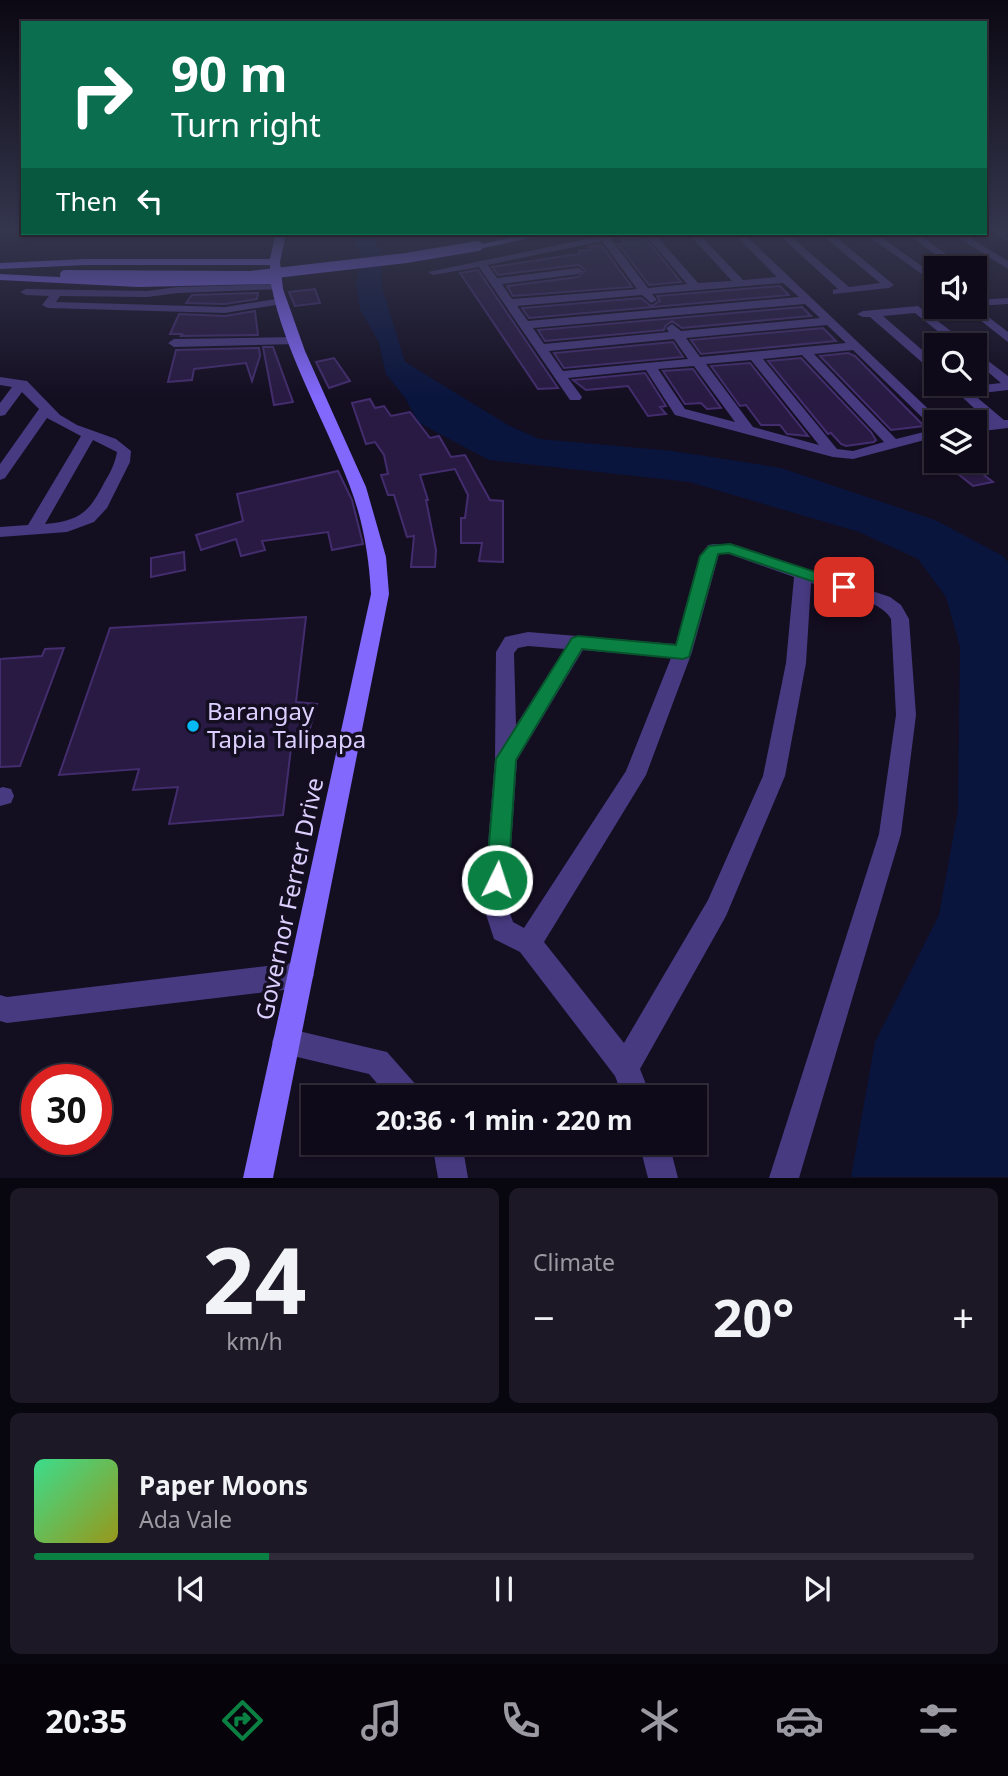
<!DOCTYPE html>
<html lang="en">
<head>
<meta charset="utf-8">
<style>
  :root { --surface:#0f0a19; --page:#1d1826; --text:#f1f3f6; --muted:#9b9aa2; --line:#2f2b38; --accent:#0b8043 }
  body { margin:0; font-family:"Noto Sans",sans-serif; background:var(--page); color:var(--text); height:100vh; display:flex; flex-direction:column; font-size:26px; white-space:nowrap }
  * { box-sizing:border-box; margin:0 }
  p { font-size:23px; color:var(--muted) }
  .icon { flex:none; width:38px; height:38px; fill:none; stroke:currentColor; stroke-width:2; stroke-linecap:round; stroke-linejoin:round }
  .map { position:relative; height:1178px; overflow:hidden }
  .panel { display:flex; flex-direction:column; gap:10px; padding:10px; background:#08060e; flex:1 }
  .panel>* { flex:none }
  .top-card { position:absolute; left:21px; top:21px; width:966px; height:214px; border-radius:0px; box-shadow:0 2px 5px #0004,0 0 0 2px var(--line); background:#0b6e4f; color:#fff; overflow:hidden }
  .fabs { position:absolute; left:924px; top:256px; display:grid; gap:14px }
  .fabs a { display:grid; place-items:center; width:63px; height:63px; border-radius:0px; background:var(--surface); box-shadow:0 2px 5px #0004,0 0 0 2px var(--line); font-size:35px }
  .speed { position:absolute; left:21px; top:1064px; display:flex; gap:14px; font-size:35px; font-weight:700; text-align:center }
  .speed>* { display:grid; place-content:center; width:91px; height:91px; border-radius:50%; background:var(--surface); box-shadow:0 2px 5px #0004,0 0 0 2px var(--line); line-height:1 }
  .speed .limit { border:10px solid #d22; background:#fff; color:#111 }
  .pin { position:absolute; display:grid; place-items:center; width:60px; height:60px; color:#fff; margin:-30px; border-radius:14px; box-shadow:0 4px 10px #0006 }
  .me { position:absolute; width:77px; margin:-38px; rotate:4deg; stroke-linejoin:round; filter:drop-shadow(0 0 5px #0008) }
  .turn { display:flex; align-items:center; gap:24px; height:147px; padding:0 35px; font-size:32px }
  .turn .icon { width:91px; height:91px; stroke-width:2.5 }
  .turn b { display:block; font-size:49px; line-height:60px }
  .then { display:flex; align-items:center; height:66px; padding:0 35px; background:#0003; gap:14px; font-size:26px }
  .big { font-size:52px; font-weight:700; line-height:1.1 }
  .panel .card { flex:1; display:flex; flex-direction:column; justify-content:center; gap:10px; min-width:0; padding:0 24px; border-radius:10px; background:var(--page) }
  .panel .dial { align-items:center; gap:0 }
  .dial b { font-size:91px; line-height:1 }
  .song { display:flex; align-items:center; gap:21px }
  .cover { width:84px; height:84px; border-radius:10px; background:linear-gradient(135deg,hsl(150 70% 55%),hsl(60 70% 35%)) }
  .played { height:7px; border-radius:4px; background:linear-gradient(90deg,var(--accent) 25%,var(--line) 25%) }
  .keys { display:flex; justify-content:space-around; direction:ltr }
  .heat { display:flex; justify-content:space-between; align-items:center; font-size:38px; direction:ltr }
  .panel .tiles { flex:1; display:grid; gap:10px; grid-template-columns:1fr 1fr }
  .card:last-child { grid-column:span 2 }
  .trip { position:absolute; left:301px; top:1085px; width:406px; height:70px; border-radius:0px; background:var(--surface); box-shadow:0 2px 5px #0004,0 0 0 2px var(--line); font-weight:700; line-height:70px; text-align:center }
  .tab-bar { display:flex; height:112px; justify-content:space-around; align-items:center; background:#06040a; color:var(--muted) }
  .tab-bar .icon { width:49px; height:49px }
  .tab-bar .selected { color:var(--accent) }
  .tab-bar b { font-size:32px; color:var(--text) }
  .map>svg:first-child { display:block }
  .water { fill:#0a153e }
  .building { fill:#281a42; stroke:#432d6e; stroke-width:2 }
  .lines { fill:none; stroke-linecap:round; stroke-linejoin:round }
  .minor { fill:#473a80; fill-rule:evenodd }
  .secondary { fill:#8268fc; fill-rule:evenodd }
  .secondary-bridge { stroke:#8268fc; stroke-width:10 }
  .route { fill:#0b8043; stroke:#07532c; stroke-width:2 }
  .poi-dot { fill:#05b9f4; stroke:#140e21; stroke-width:2.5 }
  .labels { text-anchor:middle; stroke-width:7; stroke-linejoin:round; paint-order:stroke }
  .poi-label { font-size:24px; fill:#dccffe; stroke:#140e21; text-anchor:start }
  .street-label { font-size:24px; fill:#dccffe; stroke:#140e21 }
</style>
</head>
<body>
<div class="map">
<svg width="1008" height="1178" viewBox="0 0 1008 1178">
  <rect width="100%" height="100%" fill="#140e21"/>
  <path class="water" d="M353,233H371L380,249L382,287L405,362L508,425L539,439L673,451L781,468L935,520L1003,556L1008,562V1177H851L875,1042L939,915L958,811L960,647L946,597L918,559L859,532L689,482L489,460L419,423L405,398L386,374L379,343L360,309L356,282L360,266V253Z"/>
  <path class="building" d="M642,236L656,251L681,282L649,285L618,244H624L622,238Z
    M589,246H602L632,287L513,296L507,286L578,277L585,270L578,265L498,275L492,267L579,254V251L590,250Z
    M478,270L558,388L538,389L460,273Z
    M780,286L789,295L529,318L522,308L641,298L651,306L660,301L657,296Z
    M315,289L320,303L295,306L289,292Z
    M258,293L257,299L225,304L186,303L192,295Z
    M802,307L811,316L682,328L672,321L665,326L664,330L545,341L538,330Z
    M255,311L258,335L181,336L182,334H170L179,314L225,316Z
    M823,328L836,341L701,354L691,340Z
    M673,342L683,357L564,368L554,353Z
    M263,347H273L293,402L274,405Z
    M259,348L260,356L252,381L246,363L194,369L192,380L168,382L176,350Z
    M848,353L855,356L924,426L891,430L820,356Z
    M334,358L350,381L329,388L316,362Z
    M801,358L871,432L876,440L874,442L846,446L841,444L831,433L828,434L768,361Z
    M750,363L808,436L787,434L780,425H761L746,405L740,406L711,366Z
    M693,369L721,408L707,409L701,403L685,404L663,371Z
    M645,373L666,406L660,407L666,414L648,416L628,386L586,390L573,380Z
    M370,399L375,408L384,406L391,416L410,412L430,438L439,436L451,457L465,455L490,500L503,501V562L479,561L482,543H461V518H465L468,495L455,469L420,475L428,500H426L436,550L435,567H411L414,536L407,537L394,495H388L381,475L388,474L384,455L375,442L366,444L352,403Z
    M971,465L993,482L973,486L952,469Z
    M338,471L352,500L363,544L332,550L328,532L262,541L265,550L241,556L236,539L201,550L196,535L243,521L237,494Z
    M184,552L185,570L151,577V558Z
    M306,617L296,702L317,704L304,749L291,748L283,815L169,824L178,787L133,790L139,769L59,775L110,628Z
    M64,648L20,766L0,767V659L42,656L45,649Z"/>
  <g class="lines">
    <path class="minor" d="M994,232H1005L1008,241Z
      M592,233H629L611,239L648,288L687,284L644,233H654L698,283L732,281L688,233H698L743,280L777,277L733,233H743L942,422H936V427L931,426L853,350L814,354L896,439L936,429V437L853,459L833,457L675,415L646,370L568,378L582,397L580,400H570L479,267L433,275L428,272L597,237ZM602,241L637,289L512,299L502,284L578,274L583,271L578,268L497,278L488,265ZM783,283L799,297L528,321L517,306L642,295L651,303L657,300L652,294ZM805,304L820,318L681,331L672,324L666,328L669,332L544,344L533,328ZM827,325L846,343L700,357L686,338ZM674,339L688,359L563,371L549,351ZM802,355L884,442L853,451L837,449L763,359ZM751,360L819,445L753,427L706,364ZM694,366L735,422L685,409L658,369Z
      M777,233H787L849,287L880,283L820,233H831L894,285L889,288L833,294V290L838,289Z
      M864,233H875L936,276V284Z
      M906,233H917L966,268H954Z
      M951,233H962L1008,261V269Z
      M278,284L283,287L282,289L178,293L147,297L60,296L56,302L225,307L282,298L288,301L282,304L225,313L48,308L42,305L49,296L26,295L20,292L26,289L147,291L178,287Z
      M1008,298V304L975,306H974L975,300Z
      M918,306L969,345H955L915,313L883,316L936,362V372L932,371L870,317H863L857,314L863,311Z
      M962,306H974L1008,332V342Z
      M294,337L300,341L298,344L174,347L168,343L174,339Z
      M975,351L1008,376V390L973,394L1004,420H1008V428L975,432V424L989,422L947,383H961L965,387L1001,383L975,361Z
      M0,377L27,381L60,415L77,425L116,439L131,451L130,462L107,508L94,522L67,532L0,537V527L28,525L81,436L47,418L5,478L0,480V464L39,409L22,392L5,415L0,416V403L12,387L0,385ZM93,440L117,452C115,464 110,473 104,483C89,513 79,521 45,524Z
      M714,544L736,545L890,597L901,605L909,619L916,715L901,834L799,1178H769L879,834L896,715L891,619C882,600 831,589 811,583L806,663L785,776L726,916L640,1069L651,1097H623L615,1076L520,952L494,939L483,905L495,759L496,652L505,637L528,632L676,644L700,556L708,545ZM719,554H729L794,577L786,663L763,776L708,900L624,1043L544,942L646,775L692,652ZM528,646L565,649L516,725L514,653L518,648ZM583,650L671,658L626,771L524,928L513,922L507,905L517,760Z
      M3,787L11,789L14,796L11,803L0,806V788Z
      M301,962L310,966L314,975L310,984L301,988L7,1023L0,1021V995L7,997Z
      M286,1028L387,1052L418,1087L422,1097H389L369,1074L276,1052L272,1042L276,1032Z
      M432,1143H462L468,1178H438Z
      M639,1143H669L678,1178H648Z"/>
    <path class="secondary" d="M276,233H286L280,262L283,289L305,351L366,487L386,557L389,594L273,1178H243L371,594C369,556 363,520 349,484C325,421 283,349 271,284L138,287L0,280V274C90,279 180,283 270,277V265H85L0,269V263L85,259H270Z
      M534,233H553L478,249L473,246Z"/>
    <path class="secondary-bridge" d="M65,275L250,276L406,258L478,246"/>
  </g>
  <linearGradient id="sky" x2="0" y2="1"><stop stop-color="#0b0812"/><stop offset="0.58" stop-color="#34364e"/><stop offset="1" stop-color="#34364e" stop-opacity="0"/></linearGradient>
  <rect width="1008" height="397" fill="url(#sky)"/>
  <path class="route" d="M730,544L849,583L851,587L844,592L729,553L718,554L689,657L683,659L582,649L516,760L508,880L505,888L497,891L490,888L486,880L496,759L572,638L578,636L676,645L700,556L709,546Z"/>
  <circle class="poi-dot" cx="193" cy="726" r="7"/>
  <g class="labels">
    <g class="poi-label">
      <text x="207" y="720">Barangay<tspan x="207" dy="28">Tapia Talipapa</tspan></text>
    </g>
    <g class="street-label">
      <text transform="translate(290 899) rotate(-78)" y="8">Governor Ferrer Drive</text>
    </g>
  </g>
</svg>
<div class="fabs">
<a><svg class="icon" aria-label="sound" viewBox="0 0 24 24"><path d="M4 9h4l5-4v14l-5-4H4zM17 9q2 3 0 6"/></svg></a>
<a><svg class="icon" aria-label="search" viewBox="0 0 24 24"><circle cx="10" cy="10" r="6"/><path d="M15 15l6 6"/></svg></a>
<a><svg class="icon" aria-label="layers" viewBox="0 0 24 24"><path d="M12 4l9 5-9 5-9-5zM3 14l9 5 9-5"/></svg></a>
</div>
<div class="speed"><div class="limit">30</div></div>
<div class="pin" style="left:844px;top:587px;background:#d93025"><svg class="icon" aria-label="arrive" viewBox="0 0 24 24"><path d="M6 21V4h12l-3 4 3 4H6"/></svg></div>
<svg class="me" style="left:497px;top:880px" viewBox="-20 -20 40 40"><circle r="17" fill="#0b8043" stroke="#fff" stroke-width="3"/><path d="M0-11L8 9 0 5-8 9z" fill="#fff"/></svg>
<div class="trip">20:36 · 1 min · 220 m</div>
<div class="top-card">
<div class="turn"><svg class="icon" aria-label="right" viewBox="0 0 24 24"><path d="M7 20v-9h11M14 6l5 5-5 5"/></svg><div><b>90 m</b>Turn right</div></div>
<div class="then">Then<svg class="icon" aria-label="left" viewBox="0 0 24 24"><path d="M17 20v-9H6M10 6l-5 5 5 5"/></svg></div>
</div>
</div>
<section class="panel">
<div class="tiles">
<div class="card dial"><b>24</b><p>km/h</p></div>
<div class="card"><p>Climate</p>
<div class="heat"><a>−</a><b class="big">20°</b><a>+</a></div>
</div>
<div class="card">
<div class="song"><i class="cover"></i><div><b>Paper Moons</b><p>Ada Vale</p></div></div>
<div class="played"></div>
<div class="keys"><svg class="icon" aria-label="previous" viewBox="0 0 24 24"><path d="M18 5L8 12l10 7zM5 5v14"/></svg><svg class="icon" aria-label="pause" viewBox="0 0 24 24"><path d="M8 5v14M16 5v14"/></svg><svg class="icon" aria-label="next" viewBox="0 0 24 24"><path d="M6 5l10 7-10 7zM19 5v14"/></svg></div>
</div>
</div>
</section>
<nav class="tab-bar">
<b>20:35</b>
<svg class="icon selected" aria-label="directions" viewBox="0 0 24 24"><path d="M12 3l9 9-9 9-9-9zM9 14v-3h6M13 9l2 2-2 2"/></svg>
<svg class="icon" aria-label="music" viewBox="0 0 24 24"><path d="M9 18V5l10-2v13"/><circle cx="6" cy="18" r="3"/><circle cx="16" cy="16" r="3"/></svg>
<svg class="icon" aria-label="phone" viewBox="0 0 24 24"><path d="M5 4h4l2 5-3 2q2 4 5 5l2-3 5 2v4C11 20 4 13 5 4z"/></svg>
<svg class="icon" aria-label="climate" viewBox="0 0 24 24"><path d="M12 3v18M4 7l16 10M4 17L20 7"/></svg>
<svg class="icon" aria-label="car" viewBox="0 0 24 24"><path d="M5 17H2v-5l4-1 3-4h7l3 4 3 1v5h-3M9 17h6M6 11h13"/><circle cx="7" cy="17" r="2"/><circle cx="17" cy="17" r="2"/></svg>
<svg class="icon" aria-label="filters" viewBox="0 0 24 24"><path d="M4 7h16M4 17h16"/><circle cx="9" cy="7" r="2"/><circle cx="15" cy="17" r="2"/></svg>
</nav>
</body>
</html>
